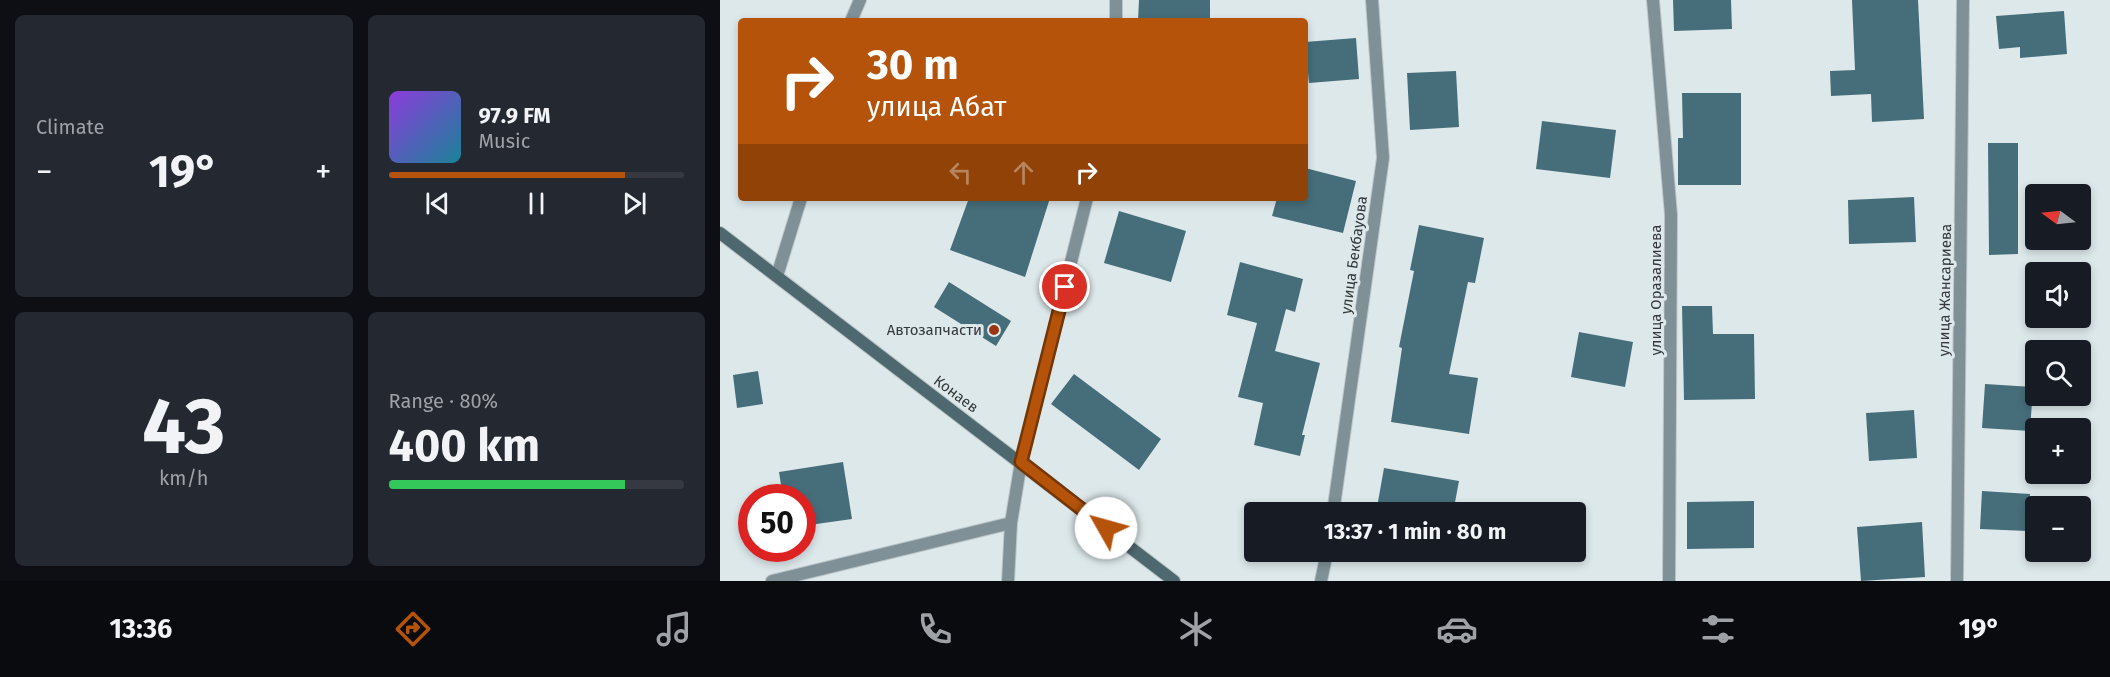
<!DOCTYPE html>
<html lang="en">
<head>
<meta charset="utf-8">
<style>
  :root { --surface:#171b24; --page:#242831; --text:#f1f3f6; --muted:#9ea1a6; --line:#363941; --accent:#b45309 }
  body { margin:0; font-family:"Fira Sans",sans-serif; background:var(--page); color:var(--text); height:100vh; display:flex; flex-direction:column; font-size:22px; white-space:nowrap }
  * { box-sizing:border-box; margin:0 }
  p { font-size:20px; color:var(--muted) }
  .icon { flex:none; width:33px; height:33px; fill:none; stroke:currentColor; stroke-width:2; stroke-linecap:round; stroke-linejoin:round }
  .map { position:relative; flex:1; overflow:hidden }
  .sheet { display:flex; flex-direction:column; gap:15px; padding:15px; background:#0d0f14; width:720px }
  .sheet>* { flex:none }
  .guide { position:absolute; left:18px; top:18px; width:570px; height:183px; border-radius:6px; box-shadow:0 3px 9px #0003; background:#b45309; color:#fff; overflow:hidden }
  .needle { width:39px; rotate:285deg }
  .tools { position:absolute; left:1305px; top:184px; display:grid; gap:12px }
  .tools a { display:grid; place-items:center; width:66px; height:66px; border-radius:6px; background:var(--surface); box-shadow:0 3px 9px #0003; font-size:30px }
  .speed { position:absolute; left:18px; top:484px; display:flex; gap:12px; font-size:30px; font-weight:700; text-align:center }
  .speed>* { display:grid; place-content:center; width:78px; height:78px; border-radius:50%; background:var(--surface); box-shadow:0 3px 9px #0003; line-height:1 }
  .speed .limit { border:9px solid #d22; background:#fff; color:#111 }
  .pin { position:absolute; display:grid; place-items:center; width:51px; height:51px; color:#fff; margin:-26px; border:3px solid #fff; border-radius:50%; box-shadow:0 2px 6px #0007 }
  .me { position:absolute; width:66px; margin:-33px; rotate:308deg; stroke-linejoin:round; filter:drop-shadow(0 0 4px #0008) }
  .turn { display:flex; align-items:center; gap:21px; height:126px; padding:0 30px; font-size:27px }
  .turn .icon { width:78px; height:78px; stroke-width:2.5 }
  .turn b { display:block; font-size:42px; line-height:51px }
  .lanes { display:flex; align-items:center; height:57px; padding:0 30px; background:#0003; justify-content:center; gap:30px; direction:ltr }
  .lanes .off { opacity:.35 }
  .big { font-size:45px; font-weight:700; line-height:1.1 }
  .sheet .widget { flex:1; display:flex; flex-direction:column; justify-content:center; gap:9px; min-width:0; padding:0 21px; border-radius:9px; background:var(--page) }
  .sheet .dial { align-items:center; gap:0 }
  .dial b { font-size:78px; line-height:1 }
  .song { display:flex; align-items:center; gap:18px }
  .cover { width:72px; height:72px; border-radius:9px; background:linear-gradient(135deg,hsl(270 70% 55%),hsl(190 70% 35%)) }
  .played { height:6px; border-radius:3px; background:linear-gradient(90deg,var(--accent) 80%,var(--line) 80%) }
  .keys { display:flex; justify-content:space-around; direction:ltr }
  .heat { display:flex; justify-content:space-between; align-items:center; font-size:33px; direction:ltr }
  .charge { height:9px; border-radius:4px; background:linear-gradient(90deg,#34c759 80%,var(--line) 0) }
  .sheet .tiles { flex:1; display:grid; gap:15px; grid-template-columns:repeat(2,1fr) }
  .trip { position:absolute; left:524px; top:502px; width:342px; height:60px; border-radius:6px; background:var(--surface); box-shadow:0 3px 9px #0003; font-weight:700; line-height:60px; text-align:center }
  .tab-bar { display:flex; height:96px; justify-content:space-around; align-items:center; background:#090b0e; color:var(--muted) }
  .tab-bar .icon { width:42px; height:42px }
  .tab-bar .selected { color:var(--accent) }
  .tab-bar b { font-size:27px; color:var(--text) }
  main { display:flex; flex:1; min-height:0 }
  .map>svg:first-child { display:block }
  .building { fill:#466e7a }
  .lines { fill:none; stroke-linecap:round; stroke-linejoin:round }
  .service-casing { stroke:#bbc5c7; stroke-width:14 }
  .minor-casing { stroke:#bbc5c7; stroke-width:14 }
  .secondary-casing { stroke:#bbc5c7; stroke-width:14 }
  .service { stroke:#7f9096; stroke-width:12 }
  .minor { stroke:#7f9096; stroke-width:12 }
  .secondary { stroke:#4e686f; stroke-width:12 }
  .route-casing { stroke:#753606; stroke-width:15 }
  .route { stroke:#b45309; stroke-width:10 }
  .poi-dot { fill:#9b3511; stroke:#dde8eb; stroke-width:2 }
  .labels { text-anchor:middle; stroke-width:6; stroke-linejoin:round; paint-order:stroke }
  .street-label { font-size:15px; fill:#343839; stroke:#dde8eb }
  .poi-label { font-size:15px; fill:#343839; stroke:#dde8eb; text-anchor:end }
</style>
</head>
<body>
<main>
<section class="sheet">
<div class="tiles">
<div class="widget"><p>Climate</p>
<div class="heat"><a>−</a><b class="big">19°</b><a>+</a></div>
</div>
<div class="widget">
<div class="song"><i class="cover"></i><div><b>97.9 FM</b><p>Music</p></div></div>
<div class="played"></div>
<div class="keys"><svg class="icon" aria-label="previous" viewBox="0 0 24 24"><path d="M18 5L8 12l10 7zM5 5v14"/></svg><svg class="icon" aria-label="pause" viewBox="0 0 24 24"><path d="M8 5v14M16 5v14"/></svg><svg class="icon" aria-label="next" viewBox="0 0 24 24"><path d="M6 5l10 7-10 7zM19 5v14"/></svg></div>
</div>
<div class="widget dial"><b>43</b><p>km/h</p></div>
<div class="widget"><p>Range · 80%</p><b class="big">400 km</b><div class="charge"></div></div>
</div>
</section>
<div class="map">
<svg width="1390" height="581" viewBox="0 0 1390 581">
  <rect width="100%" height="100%" fill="#dde8eb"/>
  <path class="building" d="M419,0H490V21H418Z
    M953,0H1011L1012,29L954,31Z
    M1132,0H1198L1204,119L1152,122L1151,94L1111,96L1110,71L1135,70Z
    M1344,11L1347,54L1300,58V47L1279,49L1276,16Z
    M636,38L639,79L589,83L585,42Z
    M736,71L739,127L690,130L687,73Z
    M962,93H1021V185H958V138H963Z
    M822,121L896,130L890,178L816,169Z
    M1268,143H1298V254L1269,255Z
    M585,168L636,181L623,233L552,216L557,198H585Z
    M1194,197L1196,242L1129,244L1128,200Z
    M249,198H330L305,277L230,250Z
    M399,211L466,231L451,282L384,263Z
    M699,225L764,238L755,283L748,282L729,374L758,378L749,434L671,422L682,348L679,347L694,271L690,270Z
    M520,262L583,279L575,312L566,309L555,351L600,363L582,435H585L580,456L534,445L543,403L518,397L537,323L507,315Z
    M229,282L291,321L276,346L214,307Z
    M962,306H992L993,334H1034L1035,399L964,400Z
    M859,332L913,342L905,387L851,377Z
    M38,371L43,404L17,408L13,375Z
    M354,374L441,439L419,470L331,404Z
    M1265,384L1313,387L1310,431L1262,428Z
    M1194,410L1197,458L1149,461L1146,413Z
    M123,462L132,519L82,526V498H63L59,472Z
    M664,468L739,481L733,513H656Z
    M1262,491L1310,494L1307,531L1260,529Z
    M1034,501V548L967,549V502Z
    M1202,522L1205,577L1141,581L1137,527Z"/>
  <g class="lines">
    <defs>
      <path id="service" d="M52,581L291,523
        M288,581L291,523L301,462"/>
      <path id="minor" d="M933,0L951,215L949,581
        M131,21L140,0
        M396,21V0
        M57,276L81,198
        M301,462L367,198
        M613,513L663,158L652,0
        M601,581L607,552
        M1237,581L1243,0"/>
      <path id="secondary" d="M0,233L454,581"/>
    </defs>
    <use href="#service" class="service-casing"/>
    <use href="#minor" class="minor-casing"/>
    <use href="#secondary" class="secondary-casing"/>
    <use href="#service" class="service"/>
    <use href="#minor" class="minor"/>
    <use href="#secondary" class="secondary"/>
  </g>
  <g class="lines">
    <defs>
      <path id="route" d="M345,287L301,462L386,528"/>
    </defs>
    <use href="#route" class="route-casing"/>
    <use href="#route" class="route"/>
  </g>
  <circle class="poi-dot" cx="274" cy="330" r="6"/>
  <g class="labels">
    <g class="street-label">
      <text transform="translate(634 255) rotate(-82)" y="5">улица Бекбауова</text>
      <text transform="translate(936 290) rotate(-90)" y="5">улица Оразалиева</text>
      <text transform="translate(1225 290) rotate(-89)" y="5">улица Жансариева</text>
      <text transform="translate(236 394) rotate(37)" y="5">Конаев</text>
    </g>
    <g class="poi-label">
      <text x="262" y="335">Автозапчасти</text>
    </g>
  </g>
</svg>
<div class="tools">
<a><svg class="needle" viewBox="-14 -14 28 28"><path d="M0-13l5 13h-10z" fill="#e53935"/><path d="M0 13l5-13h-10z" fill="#9ea1a6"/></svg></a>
<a><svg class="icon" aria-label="sound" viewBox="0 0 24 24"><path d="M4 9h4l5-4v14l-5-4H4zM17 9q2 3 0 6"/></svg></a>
<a><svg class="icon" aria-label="search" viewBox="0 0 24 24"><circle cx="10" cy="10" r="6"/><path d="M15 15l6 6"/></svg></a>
<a>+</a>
<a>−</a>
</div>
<div class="speed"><div class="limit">50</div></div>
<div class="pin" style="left:345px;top:287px;background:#d93025"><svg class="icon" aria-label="arrive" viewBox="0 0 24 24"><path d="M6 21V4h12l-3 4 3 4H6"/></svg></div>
<svg class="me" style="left:386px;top:528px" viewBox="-20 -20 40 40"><circle r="19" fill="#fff"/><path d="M0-13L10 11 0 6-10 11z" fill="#b45309"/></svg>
<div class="trip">13:37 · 1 min · 80 m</div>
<div class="guide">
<div class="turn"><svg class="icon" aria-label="right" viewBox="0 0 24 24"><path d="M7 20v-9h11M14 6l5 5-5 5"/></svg><div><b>30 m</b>улица Абат</div></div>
<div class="lanes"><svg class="icon off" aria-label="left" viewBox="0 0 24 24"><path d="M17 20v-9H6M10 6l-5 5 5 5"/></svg><svg class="icon off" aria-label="ahead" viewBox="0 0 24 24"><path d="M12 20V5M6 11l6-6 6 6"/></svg><svg class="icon" aria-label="right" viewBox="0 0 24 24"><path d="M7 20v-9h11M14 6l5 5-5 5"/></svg></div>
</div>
</div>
</main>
<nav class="tab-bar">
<b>13:36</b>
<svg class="icon selected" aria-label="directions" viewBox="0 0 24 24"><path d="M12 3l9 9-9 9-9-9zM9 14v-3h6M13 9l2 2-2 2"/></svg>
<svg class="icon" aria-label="music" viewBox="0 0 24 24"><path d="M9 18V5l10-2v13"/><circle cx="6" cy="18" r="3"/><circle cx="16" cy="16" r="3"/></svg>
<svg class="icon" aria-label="phone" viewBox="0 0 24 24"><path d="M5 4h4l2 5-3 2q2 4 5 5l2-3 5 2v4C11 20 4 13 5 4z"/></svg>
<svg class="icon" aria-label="climate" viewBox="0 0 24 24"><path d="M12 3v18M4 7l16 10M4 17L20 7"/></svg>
<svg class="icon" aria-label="car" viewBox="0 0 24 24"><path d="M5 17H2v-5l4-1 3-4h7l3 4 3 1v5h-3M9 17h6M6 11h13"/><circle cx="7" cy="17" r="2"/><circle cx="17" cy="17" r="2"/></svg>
<svg class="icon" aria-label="filters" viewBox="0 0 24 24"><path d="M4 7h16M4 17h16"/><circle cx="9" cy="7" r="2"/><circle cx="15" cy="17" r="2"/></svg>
<b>19°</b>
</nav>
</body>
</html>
